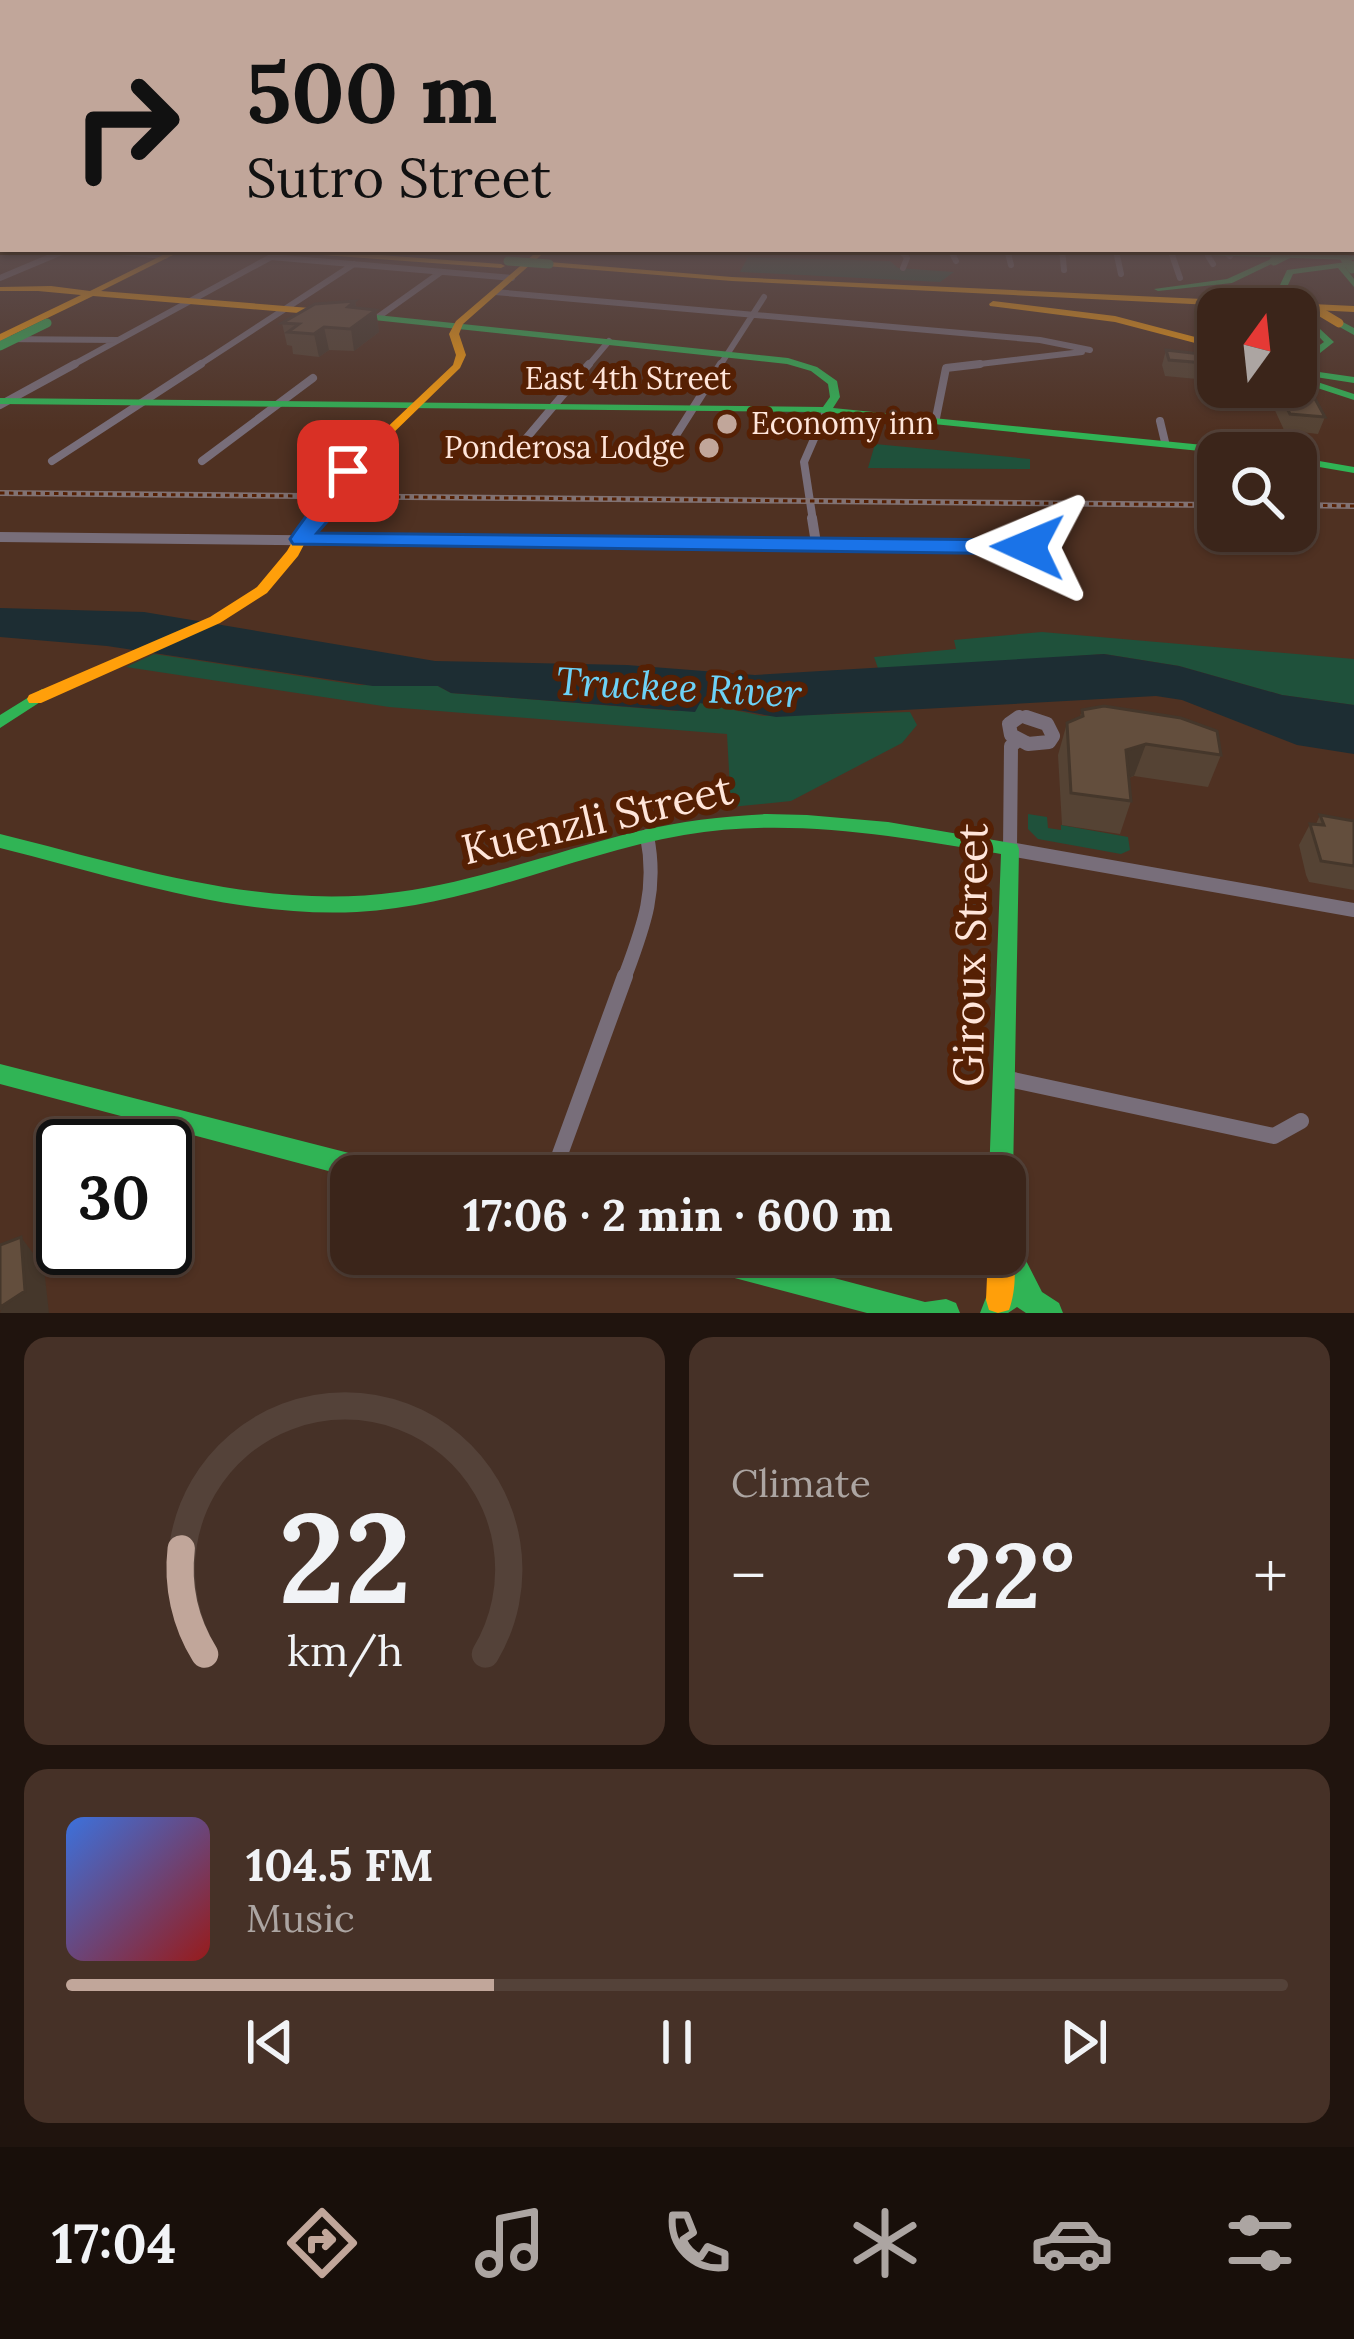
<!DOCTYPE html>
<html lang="en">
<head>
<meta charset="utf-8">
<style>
  :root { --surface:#3b251a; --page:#463127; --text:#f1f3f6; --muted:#aca5a2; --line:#544239; --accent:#c1a69a }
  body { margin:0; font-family:Lora,serif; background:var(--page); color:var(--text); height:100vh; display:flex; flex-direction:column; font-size:45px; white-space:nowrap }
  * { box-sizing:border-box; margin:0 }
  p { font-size:39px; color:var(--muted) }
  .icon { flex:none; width:66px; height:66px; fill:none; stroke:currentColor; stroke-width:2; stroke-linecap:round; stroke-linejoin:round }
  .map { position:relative; height:1313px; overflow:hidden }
  .side { display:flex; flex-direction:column; gap:24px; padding:24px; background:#20140e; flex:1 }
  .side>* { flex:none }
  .top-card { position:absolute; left:0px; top:0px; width:1356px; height:252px; box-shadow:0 3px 9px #0004,0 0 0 3px var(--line); background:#c1a69a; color:#111; overflow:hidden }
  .needle { width:78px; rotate:15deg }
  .controls { position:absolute; left:1197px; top:288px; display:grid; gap:24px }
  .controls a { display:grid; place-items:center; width:120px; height:120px; border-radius:24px; background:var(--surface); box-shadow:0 3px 9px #0004,0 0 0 3px var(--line); font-size:60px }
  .speed { position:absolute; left:36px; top:1119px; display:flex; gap:24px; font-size:60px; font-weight:700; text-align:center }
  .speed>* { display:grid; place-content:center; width:156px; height:156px; border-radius:50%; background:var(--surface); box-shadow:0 3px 9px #0004,0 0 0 3px var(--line); line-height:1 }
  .speed .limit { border:6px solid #111; border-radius:18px; background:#fff; color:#111 }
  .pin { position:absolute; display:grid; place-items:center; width:102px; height:102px; color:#fff; margin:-51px; border-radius:24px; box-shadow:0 6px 18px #0006 }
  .me { position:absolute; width:132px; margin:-66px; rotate:271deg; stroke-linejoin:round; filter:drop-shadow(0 0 9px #0008) }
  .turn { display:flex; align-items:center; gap:42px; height:252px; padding:0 48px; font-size:54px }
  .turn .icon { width:156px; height:156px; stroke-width:2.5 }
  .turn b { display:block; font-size:84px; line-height:102px }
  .big { font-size:90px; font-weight:700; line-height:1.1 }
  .side .tile { flex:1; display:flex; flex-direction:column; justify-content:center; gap:18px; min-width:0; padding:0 42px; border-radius:24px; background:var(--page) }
  .side .dial { align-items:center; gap:0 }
  .dial svg { height:312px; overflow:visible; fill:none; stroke:var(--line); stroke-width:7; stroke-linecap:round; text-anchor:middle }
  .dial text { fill:var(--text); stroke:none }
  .song { display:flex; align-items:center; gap:36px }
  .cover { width:144px; height:144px; border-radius:18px; background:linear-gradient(135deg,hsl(220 70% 55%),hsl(0 70% 35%)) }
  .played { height:12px; border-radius:6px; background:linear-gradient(90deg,var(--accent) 35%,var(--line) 35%) }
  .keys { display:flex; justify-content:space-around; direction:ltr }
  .heat { display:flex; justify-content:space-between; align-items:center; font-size:66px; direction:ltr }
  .side .tiles { flex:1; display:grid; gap:24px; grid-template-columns:1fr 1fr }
  .tile:last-child { grid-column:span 2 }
  .trip { position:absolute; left:330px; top:1155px; width:696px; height:120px; border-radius:24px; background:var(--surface); box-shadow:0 3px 9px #0004,0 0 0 3px var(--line); font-weight:700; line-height:120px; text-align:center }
  .menu { display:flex; height:192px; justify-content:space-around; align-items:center; background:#180f0a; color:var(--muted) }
  .menu .icon { width:84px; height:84px }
  .menu .on { color:var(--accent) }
  .menu b { font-size:54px; color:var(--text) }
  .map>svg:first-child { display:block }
  .green { fill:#1f513b }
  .water { fill:#1d2d33 }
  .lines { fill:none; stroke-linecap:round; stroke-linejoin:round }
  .street-far4 { stroke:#786e7a; stroke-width:6 }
  .street-far3 { stroke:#786e7a; stroke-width:8 }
  .street-far2 { stroke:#786e7a; stroke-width:10 }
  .street-far1 { stroke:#786e7a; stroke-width:14 }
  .street { stroke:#786e7a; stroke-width:16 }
  .fast { fill:#30b455; fill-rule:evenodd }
  .slow { fill:#ff9f0a; fill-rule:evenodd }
  .rail-casing { stroke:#817273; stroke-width:6 }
  .rail { stroke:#552004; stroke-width:3; stroke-dasharray:4.5; stroke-linecap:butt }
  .fast-bridge { stroke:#30b455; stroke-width:9 }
  .slow-bridge { stroke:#ff9f0a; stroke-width:9 }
  .wall { fill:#554334 }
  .shaded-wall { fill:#45372b }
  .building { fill:#634e3d; stroke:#45372b; stroke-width:3 }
  .route { fill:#1a73e8; stroke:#114b97; stroke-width:3 }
  .poi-dot { fill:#c1a69a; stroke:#552004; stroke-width:4.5 }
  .labels { text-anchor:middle; stroke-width:12; stroke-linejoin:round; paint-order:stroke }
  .far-street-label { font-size:30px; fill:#ffe5da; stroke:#552004 }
  .far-poi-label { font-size:30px; fill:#ffe5da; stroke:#552004; text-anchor:start }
  .water-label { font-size:39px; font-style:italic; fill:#6cd2f7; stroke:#552004 }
  .near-street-label { font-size:42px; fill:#ffe5da; stroke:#552004 }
</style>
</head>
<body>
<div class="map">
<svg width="1354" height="1313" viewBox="0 0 1354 1313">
  <rect width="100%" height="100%" fill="#4f3122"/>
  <path class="green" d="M748,257L890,261L898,268L954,272L940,282L740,272Z
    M875,444L1030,459V469L868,468Z
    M1042,632L1354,659V705L1282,695L1179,666L1104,654L879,671L874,657L956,649L954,640Z
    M154,654L358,685L438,686L451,693L677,711L700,703L763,716L910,712L917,725L902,743L791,801L731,807L727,734L389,707L126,667Z
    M1028,814L1047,817L1048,828L1061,830V825L1128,837L1130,850L1121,854L1038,839L1028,829Z"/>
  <path class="water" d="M0,608L144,612L435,661L627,665L755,675L1104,654L1179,666L1282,695L1354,705V754L1297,745L1182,700L1156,696L776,717L700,703L695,712L451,693L438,686H373L107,646L0,637Z"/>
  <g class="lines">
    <path class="street-far4" d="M85,249L165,256
      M900,249L907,258L903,268
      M950,249L956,261
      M1007,249L1011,265
      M1062,249L1064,270
      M1170,249L1180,278
      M1222,249L1230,256
      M1116,251L1121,274
      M1208,256L1213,264
      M0,278L69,249
      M495,292L1040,340L1090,350
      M378,317L441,272
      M0,339L118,340
      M69,367L271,257L512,278
      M196,367L354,264
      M587,367L609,341
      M719,367L764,297
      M954,367L1082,352"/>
    <path class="street-far3" d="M0,405L75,364
      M936,418L946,368L980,364
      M1160,421L1165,442
      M508,460L589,364
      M52,461L201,364
      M202,461L313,378
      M659,462L721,364
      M813,521L804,462L827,409"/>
    <path class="street-far2" d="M812,518L816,543
      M0,537L1041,548
      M1014,720L1021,716L1036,720"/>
    <path class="street-far1" d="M1019,717L1009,724L1011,735L1028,744L1049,742L1053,736L1047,724L1026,717
      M1018,740L1011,746L1010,849L1354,910
      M624,979C643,928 658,891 647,836"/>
    <path class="street" d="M1004,1078L1274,1136L1301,1121
      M552,1176L625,976"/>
    <path class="fast" d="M1080,249L1292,254L1293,249H1297L1300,251L1298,254L1354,256V260L1084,251Z
      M1271,259L1278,261L1232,283L1158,291L1154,289L1227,279Z
      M1354,261V265L1345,267L1354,279V287L1338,268L1293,274L1288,285L1302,297V301H1296L1280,285L1287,270Z
      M1218,312V319L1209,326L1218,334V342L1200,326Z
      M358,313L788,358L817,367L837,381L840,397L833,408L1253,450L1259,453H1220L814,412L0,404V398L823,407L830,397L828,384L811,371L787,364L355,318L354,316Z
      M1307,317L1334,342L1320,353L1296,357V351L1314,349L1324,342L1303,320Z
      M1339,320L1354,328V335L1336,325V321Z
      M1312,371L1354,377V383L1309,376L1307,374Z
      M1296,375L1354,394V400L1296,381Z
      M1296,457L1354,467V473L1296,463Z
      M42,689L48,691L50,694L48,697L0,728V715Z
      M767,814L807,815L888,822L1017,844L1019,849L1013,1176L1010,1185L1005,1187V1176H989L1001,854C896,836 790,817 684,835C574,854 470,906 357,912C236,918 116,877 0,848V834C130,866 263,911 398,892C480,881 559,850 639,831C681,821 723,816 767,814Z
      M0,1064L392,1164L401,1167L404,1176L351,1177L0,1084Z
      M1005,1233L1014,1237L1042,1292L1059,1303L1063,1313H1026L1017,1307L1008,1313H980L989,1290L1010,1283L995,1254H1005Z
      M680,1254H743L925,1302L946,1299L956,1303L960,1313H867L693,1267L684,1263Z"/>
    <path class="slow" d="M175,249H185L101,291L322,309L326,312L322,315L93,296L0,341V334L81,295L38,291H0V287L51,286L90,291Z
      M264,249H299L501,264L505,266L501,268L268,251Z
      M540,249H548L463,324L459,334L466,355L460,368L349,476L337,506L318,518L298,556L267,593L220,623L41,703H29L27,699L29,695L210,617L257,587L287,551L324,487L453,365L456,355L449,334L456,321Z
      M549,262L732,277L1354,306V312L732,281L546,266Z
      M993,301L1115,316L1218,343V349L1115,322L990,306L989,304Z
      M1005,1243L1010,1245C1017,1262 1016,1292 1009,1310L998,1313L989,1310L986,1300L988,1254H1005Z"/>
    <defs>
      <path id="rail" d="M0,493L1218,505
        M1296,505L1354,506"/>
    </defs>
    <use href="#rail" class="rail-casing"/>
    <use href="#rail" class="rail"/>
    <path class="fast-bridge" d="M1341,253L1352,269
      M508,261L549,264
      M1274,261L1290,253
      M1276,297L1291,309
      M0,346L47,323"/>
    <path class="slow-bridge" d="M1299,299L1339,323"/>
  </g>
  <path class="wall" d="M355,301L356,308L376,310L379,332L354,351L329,350L319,357L293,354L292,346L287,345L282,323Z
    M1166,350L1218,356V381L1165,376L1162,365Z
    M1232,387H1296L1325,417L1318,434L1284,430L1272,404Z
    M1082,710L1221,755L1208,787L1134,776L1129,778L1131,801L1120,834L1062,825L1058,755L1067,723L1080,717Z
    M1320,815L1354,821V890L1309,882L1306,875L1299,845L1310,824H1316Z"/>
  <path class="shaded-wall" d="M355,301L359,322L376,310L379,332L354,351L348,307Z
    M324,327L329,350L319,357L314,334Z
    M1146,744L1134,776L1115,782L1126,750Z
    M21,1237L44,1268L49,1313H0Z"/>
  <path class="building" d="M355,301L348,307L376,310L350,329L324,327L314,334L288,332L299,324L282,323L315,304Z
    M1166,350L1218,356V364L1169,360Z
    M1296,382L1308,386L1325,417L1290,414L1276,387H1296Z
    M1104,706L1181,718L1217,731L1221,755L1146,744L1126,750L1131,801L1071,793L1067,723L1083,716L1082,710Z
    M1320,815L1354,821V866L1321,861L1310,824L1324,825Z
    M21,1237L25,1291L2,1306L0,1310V1245Z"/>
  <linearGradient id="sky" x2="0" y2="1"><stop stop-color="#2b1b13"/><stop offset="0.57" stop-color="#5d4e4f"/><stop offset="1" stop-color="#5d4e4f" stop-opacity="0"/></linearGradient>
  <rect width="1354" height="431" fill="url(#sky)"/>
  <path class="route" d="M348,465L359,471L347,499L317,533L1028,540L1040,547L1028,554L293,544L290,539C307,513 326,493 341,467Z"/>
  <g class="poi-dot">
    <circle cx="727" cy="424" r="12"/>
    <circle cx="709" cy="448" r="12"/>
  </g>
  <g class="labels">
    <g class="far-street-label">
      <text x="628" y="389">East 4th Street</text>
    </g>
    <g class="far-poi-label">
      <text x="751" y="434">Economy inn</text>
      <text x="685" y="458" text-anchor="end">Ponderosa Lodge</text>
    </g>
    <g class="water-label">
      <text transform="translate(679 687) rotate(3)" y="14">Truckee River</text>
    </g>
    <g class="near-street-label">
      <text transform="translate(597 819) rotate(-13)" y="15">Kuenzli Street</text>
      <text transform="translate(970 955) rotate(-89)" y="15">Giroux Street</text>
    </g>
  </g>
</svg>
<div class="controls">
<a><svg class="needle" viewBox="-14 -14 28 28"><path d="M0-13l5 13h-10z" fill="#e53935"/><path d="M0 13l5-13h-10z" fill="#aca5a2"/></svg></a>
<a><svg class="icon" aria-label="search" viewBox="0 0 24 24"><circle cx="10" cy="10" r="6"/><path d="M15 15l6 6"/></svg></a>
</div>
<div class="speed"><div class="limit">30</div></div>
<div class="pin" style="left:348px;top:471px;background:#d93025"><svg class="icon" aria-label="arrive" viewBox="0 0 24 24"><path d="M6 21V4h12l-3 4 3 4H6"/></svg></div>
<svg class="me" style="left:1028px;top:547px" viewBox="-20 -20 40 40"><path d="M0-17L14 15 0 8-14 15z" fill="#1a73e8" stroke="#fff" stroke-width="4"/></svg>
<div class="trip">17:06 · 2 min · 600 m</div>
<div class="top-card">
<div class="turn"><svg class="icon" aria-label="right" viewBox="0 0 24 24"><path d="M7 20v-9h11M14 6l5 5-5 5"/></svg><div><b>500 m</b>Sutro Street</div></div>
</div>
</div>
<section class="side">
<div class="tiles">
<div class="tile dial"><svg viewBox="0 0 100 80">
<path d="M14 69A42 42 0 1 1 86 69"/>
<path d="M14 69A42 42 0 0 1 8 42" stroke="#c1a69a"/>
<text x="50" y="56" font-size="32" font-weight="700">22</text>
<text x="50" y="72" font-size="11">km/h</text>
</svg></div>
<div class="tile"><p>Climate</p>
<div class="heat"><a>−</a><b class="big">22°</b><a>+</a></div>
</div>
<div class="tile">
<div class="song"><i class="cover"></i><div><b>104.5 FM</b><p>Music</p></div></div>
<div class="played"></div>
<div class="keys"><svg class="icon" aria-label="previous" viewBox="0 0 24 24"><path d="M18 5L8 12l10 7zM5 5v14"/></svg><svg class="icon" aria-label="pause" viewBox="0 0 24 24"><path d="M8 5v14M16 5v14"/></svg><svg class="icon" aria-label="next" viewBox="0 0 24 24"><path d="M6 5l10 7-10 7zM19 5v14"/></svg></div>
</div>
</div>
</section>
<nav class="menu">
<b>17:04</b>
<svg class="icon on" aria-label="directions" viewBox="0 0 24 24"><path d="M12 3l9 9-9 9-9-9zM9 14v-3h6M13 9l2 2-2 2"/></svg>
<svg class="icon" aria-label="music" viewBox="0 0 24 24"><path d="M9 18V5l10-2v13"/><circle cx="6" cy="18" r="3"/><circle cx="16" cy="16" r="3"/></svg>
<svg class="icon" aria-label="phone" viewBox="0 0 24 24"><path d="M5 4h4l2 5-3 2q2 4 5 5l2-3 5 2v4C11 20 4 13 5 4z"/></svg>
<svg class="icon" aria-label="climate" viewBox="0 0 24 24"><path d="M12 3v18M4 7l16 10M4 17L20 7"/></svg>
<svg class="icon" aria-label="car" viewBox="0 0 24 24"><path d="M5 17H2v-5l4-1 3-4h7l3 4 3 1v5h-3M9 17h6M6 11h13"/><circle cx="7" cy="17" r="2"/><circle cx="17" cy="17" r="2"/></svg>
<svg class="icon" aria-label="filters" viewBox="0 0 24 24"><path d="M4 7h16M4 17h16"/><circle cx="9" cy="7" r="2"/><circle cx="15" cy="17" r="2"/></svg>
</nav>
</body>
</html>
